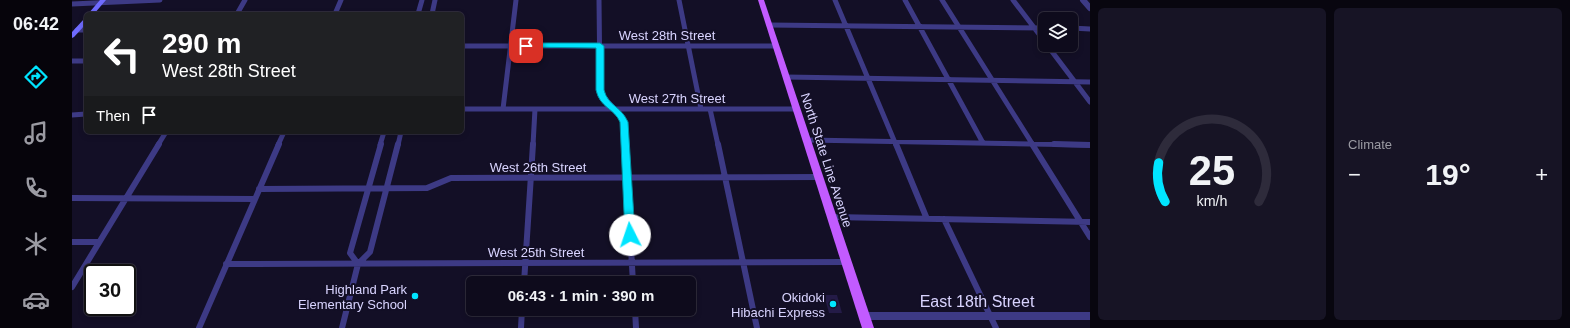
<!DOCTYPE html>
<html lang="en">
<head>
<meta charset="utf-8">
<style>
  :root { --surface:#0e0b1c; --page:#171425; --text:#f1f3f6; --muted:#9b9ba3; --line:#2e2b3b; --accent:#00e5ff }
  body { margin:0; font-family:Helvetica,sans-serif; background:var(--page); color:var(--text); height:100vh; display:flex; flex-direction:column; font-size:15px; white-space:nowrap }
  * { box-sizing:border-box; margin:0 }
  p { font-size:13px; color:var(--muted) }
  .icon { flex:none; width:22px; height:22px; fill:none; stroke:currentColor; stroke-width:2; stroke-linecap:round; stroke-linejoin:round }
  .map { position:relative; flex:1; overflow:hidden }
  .side { display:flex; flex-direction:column; gap:8px; padding:8px; background:#08060f; width:480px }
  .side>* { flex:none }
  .guide { position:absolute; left:12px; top:12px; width:380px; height:122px; border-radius:6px; box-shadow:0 2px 6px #0003,0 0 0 1px var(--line); background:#202124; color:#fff; overflow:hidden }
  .tools { position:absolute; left:966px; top:12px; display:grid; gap:8px }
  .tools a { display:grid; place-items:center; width:40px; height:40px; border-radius:6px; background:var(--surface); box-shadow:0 2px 6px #0003,0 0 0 1px var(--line); font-size:20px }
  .speed { position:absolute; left:12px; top:264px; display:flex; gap:8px; font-size:20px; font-weight:700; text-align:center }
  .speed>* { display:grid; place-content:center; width:52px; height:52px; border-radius:50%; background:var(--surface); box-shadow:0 2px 6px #0003,0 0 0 1px var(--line); line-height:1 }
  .speed .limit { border:2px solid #111; border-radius:6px; background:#fff; color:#111 }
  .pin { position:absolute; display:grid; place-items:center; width:34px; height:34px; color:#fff; margin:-17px; border-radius:8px; box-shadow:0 2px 6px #0006 }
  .me { position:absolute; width:44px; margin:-22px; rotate:356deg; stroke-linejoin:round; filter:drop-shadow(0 0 3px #0008) }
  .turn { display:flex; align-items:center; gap:14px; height:84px; padding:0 12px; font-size:18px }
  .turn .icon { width:52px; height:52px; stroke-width:2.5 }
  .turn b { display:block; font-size:28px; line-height:34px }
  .then { display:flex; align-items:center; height:38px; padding:0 12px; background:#0003; gap:8px; font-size:15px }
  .big { font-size:30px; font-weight:800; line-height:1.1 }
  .side .widget { flex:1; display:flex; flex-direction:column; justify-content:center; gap:6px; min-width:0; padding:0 14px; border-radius:6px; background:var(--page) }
  .side .dial { align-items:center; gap:0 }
  .dial svg { height:104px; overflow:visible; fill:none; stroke:var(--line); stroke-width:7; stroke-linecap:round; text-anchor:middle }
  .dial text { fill:var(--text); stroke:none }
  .heat { display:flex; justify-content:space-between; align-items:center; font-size:22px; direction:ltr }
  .side .tiles { flex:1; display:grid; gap:8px; grid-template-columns:repeat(2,1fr) }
  .trip { position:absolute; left:394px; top:276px; width:230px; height:40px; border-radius:6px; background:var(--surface); box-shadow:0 2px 6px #0003,0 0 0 1px var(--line); font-weight:800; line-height:40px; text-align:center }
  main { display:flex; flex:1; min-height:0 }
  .menu { display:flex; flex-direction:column; width:72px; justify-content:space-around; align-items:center; background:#06040b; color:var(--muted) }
  .menu .icon { width:28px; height:28px }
  .menu .on { color:var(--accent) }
  .menu b { font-size:18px; color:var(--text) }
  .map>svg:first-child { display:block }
  .building { fill:#241b47 }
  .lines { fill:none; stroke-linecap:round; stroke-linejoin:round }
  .minor-far1 { stroke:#3d3a85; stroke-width:5 }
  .minor { stroke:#3d3a85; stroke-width:6 }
  .tertiary-far1 { stroke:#3d3a85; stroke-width:6 }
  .tertiary { stroke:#3d3a85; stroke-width:8 }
  .secondary { fill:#6f6bff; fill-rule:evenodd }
  .primary { fill:#c25bff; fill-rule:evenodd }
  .route { fill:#00e5ff; stroke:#0095a6 }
  .poi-dot { fill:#00e5ff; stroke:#130f26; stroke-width:1.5 }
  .labels { text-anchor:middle; stroke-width:4; stroke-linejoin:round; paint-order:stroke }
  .street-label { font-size:13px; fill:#d9d4ff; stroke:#130f26 }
  .poi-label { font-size:13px; fill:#d9d4ff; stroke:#130f26; text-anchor:end }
  .near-street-label { font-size:16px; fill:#d9d4ff; stroke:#130f26 }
</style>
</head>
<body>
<main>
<nav class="menu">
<b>06:42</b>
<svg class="icon on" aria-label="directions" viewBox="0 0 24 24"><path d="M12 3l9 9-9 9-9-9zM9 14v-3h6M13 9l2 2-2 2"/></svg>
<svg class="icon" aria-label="music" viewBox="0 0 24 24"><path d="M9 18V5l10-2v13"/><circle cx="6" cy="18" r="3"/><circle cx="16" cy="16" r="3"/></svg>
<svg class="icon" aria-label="phone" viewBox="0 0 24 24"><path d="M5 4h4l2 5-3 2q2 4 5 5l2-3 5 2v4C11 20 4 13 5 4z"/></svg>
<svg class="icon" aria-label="climate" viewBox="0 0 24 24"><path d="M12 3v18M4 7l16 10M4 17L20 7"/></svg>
<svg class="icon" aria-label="car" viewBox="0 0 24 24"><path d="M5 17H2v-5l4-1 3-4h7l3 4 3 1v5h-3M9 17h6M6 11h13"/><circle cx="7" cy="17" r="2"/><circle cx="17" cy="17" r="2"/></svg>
</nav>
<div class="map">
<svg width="1018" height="328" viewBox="0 0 1018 328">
  <rect width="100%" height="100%" fill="#130f26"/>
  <path class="building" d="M752,295H765L770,313H757Z"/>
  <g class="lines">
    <path class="minor-far1" d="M527,0L528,90C533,103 545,108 551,120C554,127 553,138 553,145
      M607,0L629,109
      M763,0L824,145
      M833,0L911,143
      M870,0L961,145
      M941,0L973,42
      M0,4L88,0
      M165,14L173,0
      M263,14L269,0
      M346,14L350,0
      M360,14L363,0
      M697,25L973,28
      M999,28L1018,29
      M5,30H14
      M975,45L1018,102
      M390,46H704
      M0,61H14
      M714,77L1018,82
      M390,109H725
      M431,109L444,0
      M638,109L646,145
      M0,115L14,114
      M735,140L1018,145
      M86,145L94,132
      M206,145L212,132
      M308,145L312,132
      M326,145L329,132
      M461,145L463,109"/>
    <path class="minor" d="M553,144L561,283
      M646,144L685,328
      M824,144L855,219
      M960,144L1018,237
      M982,144L1018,145
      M187,189L355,188L379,178L747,177
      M0,198L183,199
      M760,217L1018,222
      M872,219L924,328
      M0,242H26
      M154,264L775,262
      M286,264L278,253L309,144
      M452,283L461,144
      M0,287L87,144
      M563,309L564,328
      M127,328L207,144
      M270,328L286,264L298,252L326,144
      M449,328L450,309"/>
    <path class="tertiary-far1" d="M1011,0L1018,8"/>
    <path class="tertiary" d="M792,316H1018"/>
    <path class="secondary" d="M28,0H34L22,14H16Z
      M14,18V24L2,37L0,38V32L12,19Z"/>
    <path class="primary" d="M686,0H692L802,328H790Z"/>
  </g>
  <path class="route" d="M454,43H528L532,46V90C536,106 549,106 556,122L563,235L561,238L558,239L554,238L553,235L548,122C542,108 528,108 524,90V48L451,47L450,46Z"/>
  <g class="poi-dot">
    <circle cx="343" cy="296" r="4"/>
    <circle cx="761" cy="304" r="4"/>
  </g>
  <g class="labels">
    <g class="street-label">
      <text x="595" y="40">West 28th Street</text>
      <text x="605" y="103">West 27th Street</text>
      <text transform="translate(755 160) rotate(72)" y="5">North State Line Avenue</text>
      <text x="466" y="172">West 26th Street</text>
      <text x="464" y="257">West 25th Street</text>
    </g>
    <g class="poi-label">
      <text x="335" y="294">Highland Park<tspan x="335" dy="15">Elementary School</tspan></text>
      <text x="753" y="302">Okidoki<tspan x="753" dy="15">Hibachi Express</tspan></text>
    </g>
    <g class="near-street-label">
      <text x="905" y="307">East 18th Street</text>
    </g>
  </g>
</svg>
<div class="tools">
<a><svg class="icon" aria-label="layers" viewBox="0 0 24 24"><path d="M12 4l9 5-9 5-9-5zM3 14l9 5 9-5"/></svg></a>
</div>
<div class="speed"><div class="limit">30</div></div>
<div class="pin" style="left:454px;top:46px;background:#d93025"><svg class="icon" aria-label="arrive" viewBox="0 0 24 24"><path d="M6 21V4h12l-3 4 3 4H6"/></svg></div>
<svg class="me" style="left:558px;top:235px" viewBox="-20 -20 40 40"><circle r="19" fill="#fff"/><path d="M0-13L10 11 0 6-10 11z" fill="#00e5ff"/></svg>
<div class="trip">06:43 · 1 min · 390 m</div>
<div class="guide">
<div class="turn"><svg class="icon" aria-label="left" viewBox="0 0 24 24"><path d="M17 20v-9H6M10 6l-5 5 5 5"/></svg><div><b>290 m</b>West 28th Street</div></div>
<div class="then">Then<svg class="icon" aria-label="arrive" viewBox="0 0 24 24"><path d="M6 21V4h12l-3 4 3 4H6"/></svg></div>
</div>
</div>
<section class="side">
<div class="tiles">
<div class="widget dial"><svg viewBox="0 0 100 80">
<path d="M14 69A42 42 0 1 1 86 69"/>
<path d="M14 69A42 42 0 0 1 9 39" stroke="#00e5ff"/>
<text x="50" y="56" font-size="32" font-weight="700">25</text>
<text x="50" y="72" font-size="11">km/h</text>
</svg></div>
<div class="widget"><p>Climate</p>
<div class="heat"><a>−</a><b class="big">19°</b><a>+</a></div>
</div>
</div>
</section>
</main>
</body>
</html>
